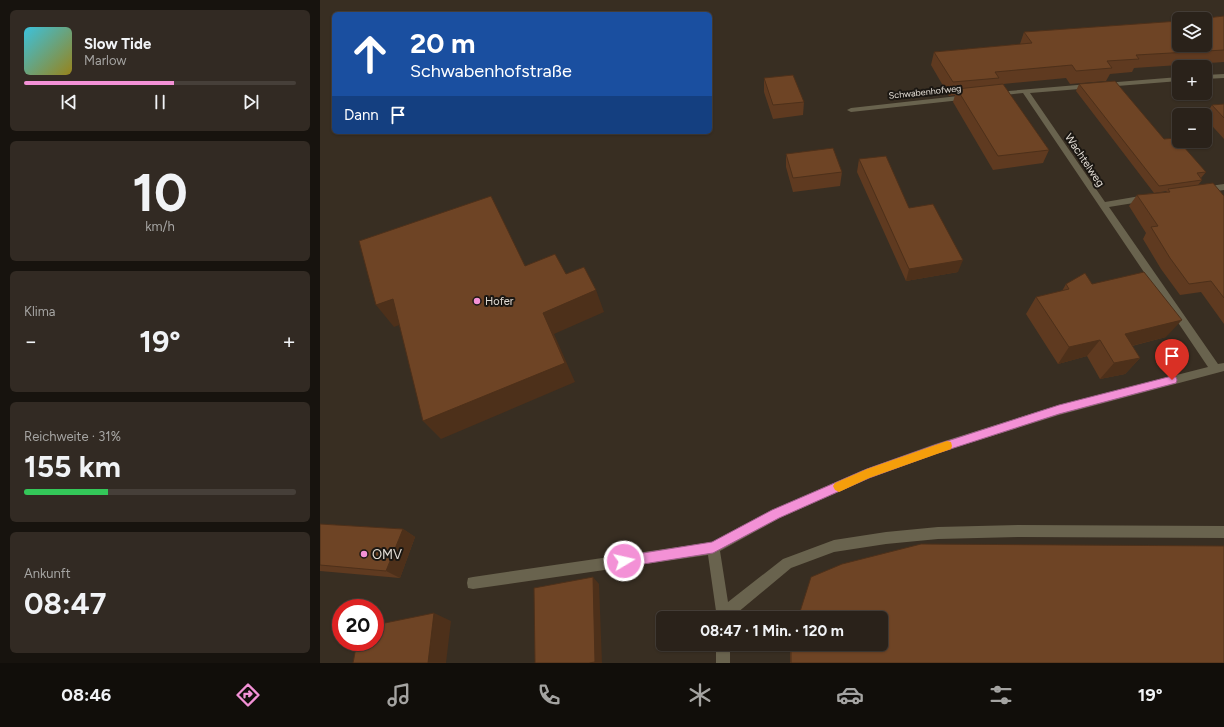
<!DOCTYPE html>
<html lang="de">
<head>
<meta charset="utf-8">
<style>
  :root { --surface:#2a221a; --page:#322a23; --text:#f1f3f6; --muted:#a5a4a2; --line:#463f39; --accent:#f391d6 }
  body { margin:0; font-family:Figtree,sans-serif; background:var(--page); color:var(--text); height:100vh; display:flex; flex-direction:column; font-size:15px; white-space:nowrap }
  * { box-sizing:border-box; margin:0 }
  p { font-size:13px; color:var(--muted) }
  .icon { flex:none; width:22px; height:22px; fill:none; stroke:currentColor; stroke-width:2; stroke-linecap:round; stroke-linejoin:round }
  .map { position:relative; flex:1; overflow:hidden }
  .drawer { display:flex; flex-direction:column; gap:10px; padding:10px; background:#17130e; width:320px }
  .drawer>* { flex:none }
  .hud { position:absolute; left:12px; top:12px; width:380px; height:122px; border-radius:6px; box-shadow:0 1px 3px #0004,0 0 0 1px var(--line); background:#1a4fa0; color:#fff; overflow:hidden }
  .tools { position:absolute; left:852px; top:12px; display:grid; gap:8px }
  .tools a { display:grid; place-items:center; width:40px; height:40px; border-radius:6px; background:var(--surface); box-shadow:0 1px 3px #0004,0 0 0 1px var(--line); font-size:20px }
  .speed { position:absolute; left:12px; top:599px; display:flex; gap:8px; font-size:20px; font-weight:700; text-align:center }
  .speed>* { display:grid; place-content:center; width:52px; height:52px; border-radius:50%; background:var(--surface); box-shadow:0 1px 3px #0004,0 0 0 1px var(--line); line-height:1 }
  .speed .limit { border:6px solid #d22; background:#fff; color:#111 }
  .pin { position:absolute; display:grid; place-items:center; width:34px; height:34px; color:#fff; margin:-41px -17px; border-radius:50% 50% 50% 0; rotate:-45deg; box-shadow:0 0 4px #0007 }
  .pin .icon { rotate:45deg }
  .me { position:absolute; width:44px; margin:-22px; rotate:81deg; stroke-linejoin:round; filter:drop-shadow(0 0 3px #0008) }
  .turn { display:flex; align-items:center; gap:14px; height:84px; padding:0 12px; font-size:18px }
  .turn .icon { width:52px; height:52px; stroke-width:2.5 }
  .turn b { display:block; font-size:28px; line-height:34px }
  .then { display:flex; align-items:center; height:38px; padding:0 12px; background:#0003; gap:8px; font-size:15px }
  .big { font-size:30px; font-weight:700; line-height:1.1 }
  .drawer .tile { flex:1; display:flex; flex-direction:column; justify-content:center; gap:6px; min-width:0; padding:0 14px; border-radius:6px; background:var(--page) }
  .drawer .dial { align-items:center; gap:0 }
  .dial b { font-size:52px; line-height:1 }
  .song { display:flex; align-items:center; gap:12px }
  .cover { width:48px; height:48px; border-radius:6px; background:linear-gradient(135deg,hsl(190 70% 55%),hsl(50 70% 35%)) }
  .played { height:4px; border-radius:2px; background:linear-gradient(90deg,var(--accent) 55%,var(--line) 55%) }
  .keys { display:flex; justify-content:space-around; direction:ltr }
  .heat { display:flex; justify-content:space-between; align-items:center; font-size:22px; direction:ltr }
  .charge { height:6px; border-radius:3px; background:linear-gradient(90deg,#34c759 31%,var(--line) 0) }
  .trip { position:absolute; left:336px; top:611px; width:232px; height:40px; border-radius:6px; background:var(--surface); box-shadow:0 1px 3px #0004,0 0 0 1px var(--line); font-weight:700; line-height:40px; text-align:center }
  .tab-bar { display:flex; height:64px; justify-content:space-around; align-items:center; background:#110e0a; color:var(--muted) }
  .tab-bar .icon { width:28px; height:28px }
  .tab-bar .selected { color:var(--accent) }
  .tab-bar b { font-size:18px; color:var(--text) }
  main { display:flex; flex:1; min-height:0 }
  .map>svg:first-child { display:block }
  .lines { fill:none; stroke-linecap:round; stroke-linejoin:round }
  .minor { fill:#69634e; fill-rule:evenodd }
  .wall { fill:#5f3a20 }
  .shaded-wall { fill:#4d301a }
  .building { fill:#6e4425; stroke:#4d301a }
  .route { fill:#f391d6; stroke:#9e5e8b }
  .slow { fill:#f59e0b }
  .poi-dot { fill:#f391d6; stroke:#1b1712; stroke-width:1.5 }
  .labels { text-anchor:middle; stroke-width:4; stroke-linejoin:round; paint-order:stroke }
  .far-street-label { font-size:9px; fill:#e3ddd5; stroke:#1b1712 }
  .street-label { font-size:11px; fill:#e3ddd5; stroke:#1b1712 }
  .poi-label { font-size:11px; fill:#e3ddd5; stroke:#1b1712; text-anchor:start }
  .near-poi-label { font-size:13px; fill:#e3ddd5; stroke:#1b1712; text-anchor:start }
</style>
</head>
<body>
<main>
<section class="drawer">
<div class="tile">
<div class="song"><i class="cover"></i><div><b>Slow Tide</b><p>Marlow</p></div></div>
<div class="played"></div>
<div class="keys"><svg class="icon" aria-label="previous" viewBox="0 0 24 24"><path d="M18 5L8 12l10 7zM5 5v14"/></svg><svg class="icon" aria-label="pause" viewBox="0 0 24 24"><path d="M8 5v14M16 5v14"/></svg><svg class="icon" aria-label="next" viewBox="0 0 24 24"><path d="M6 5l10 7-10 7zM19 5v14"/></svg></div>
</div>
<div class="tile dial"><b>10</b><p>km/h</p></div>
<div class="tile"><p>Klima</p>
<div class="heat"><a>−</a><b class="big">19°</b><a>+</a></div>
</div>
<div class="tile"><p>Reichweite · 31%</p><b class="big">155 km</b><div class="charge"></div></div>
<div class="tile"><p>Ankunft</p><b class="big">08:47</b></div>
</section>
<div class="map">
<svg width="904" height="663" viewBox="0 0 904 663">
  <rect width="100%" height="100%" fill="#382e22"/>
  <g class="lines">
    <path class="minor" d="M904,74V78L885,79V75Z
      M859,77V81L785,87L781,85L785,83Z
      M769,84L773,86L772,88L710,93L785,202L826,195L829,196L830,198L826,201L789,207L898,364L904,363V371L739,415L615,454L550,478L460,518L400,551L408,602L463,559L514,540L566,532L618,527L700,525L904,526V538L700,537L618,539L566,544L514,552L471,568L411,618H397L388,555L153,589L148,588L147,583L148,578L153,577L392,542L452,510L543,470L615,444L739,405L888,367L703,93L677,96L673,94L677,92Z
      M647,95H650V99L531,112L527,110L531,108Z
      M904,184V190L883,193L879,190L883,187Z
      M396,644H410V663H396Z"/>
  </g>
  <path class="wall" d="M904,16V62L814,68L812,72L790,74L786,81L750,84L746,78L683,84L729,150L723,163L673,170L633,102L635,95L629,96L611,65L614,52L700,44L704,32L859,21Z
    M444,78L484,102L483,115L453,119L444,92Z
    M759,84L844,139L886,172L881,178L882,180L878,185L904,196V324L881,292L860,295L841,269L823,239L826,233L809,206L817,195L846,192L847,191L834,193L756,91Z
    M904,104V139L885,118V116L892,105Z
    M466,154L522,172L520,186L473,192L466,167Z
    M539,159L589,208L638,272L586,281L537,172Z
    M746,284H772L846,337L812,346L820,358L805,374L780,379L767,356L738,364L706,314L716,297L742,291Z
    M0,524L83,529L95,537L80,578L0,571Z
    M470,644H561L904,663H470Z"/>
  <path class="shaded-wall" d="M643,260L638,272L586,281L589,269Z
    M276,290L284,312L234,334L255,382L121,439L103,421L223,313Z
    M73,299L90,321L74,327L56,305Z
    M862,320L846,337L791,351L805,334Z
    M780,340L767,356L738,364L749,347Z
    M820,358L805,374L780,379L794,363Z
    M83,529L95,537L80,578L66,571Z
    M273,577L279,584L282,663H269Z
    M114,613L131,621L126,663H108Z"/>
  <path class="building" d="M904,16V50L816,55L819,59L787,61L792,68L756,71L752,65L675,72L679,78L633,82L614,52L712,43L704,32L859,21V45H885V19H877Z
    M473,75L484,102L453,105L444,78Z
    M795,81L844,139L856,138L886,172L877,173L882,180L839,186L759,84Z
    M683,84L729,150L678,156L637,89Z
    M904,104V118L892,105Z
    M513,148L522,172L473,178L466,154Z
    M566,156L589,208L613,204L643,260L589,269L539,159Z
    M893,183L904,196V298L891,281L869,284L850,258L831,227L838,226L817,195L850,192L848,189Z
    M171,196L205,266L235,254L246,274L264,267L276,290L223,313L245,363L103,421L73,299L56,305L39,241Z
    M824,272L862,320L805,334L820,358L794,363L780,340L749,347L716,297L749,289L746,284L765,273L772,284Z
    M0,524L83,529L66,571L0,565Z
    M601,544L904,546V663H471V644H561V618H478L491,577L522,564Z
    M273,577L275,662L269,663H215L214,588Z
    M114,613L108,663H33L37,642H55V625Z"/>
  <path class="route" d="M852,376L856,377L857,380L856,383L852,384L739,414L615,454L549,478L459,518L393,553L304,567L300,565L298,561L300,557L304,556L392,542L452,510L547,469L615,445L739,405Z"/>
  <path class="slow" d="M627,441L631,442L632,446L631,449L549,478L519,492L515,490L513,486L515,483L547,469Z"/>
  <g class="poi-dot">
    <circle cx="157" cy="301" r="4"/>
    <circle cx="44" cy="554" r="4"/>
  </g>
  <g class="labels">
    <g class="far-street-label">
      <text transform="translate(605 92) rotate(-6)" y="3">Schwabenhofweg</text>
    </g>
    <g class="street-label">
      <text transform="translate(765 160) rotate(56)" y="4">Wachtelweg</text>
    </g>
    <g class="poi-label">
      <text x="165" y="305">Hofer</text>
    </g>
    <g class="near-poi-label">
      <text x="52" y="559">OMV</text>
    </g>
  </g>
</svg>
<div class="tools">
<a><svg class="icon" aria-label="layers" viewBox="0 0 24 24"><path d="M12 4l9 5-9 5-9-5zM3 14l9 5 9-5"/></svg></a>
<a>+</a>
<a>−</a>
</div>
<div class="speed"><div class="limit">20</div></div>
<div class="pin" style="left:852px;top:380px;background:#d93025"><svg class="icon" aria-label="arrive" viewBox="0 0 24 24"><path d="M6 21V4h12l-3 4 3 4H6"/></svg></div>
<svg class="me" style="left:304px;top:561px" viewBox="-20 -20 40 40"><circle r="17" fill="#f391d6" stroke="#fff" stroke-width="3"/><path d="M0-11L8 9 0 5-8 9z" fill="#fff"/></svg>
<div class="trip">08:47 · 1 Min. · 120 m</div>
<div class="hud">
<div class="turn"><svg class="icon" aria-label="ahead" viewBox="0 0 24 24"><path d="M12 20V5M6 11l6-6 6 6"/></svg><div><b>20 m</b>Schwabenhofstraße</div></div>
<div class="then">Dann<svg class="icon" aria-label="arrive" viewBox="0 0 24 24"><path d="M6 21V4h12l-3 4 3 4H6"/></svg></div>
</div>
</div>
</main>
<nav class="tab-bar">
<b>08:46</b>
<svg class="icon selected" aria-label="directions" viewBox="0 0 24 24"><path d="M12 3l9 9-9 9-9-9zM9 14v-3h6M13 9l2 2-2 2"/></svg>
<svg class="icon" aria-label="music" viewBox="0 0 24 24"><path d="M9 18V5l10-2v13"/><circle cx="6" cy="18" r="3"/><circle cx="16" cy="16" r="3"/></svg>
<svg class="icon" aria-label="phone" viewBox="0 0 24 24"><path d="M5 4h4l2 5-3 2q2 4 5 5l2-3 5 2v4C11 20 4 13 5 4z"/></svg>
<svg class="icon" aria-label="climate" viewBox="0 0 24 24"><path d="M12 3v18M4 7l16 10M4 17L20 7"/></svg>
<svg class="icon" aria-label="car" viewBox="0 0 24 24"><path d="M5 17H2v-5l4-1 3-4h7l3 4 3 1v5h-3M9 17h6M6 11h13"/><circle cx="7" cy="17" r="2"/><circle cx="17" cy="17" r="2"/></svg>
<svg class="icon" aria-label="filters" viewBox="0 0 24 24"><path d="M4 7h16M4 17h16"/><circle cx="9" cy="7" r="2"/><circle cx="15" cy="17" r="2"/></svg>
<b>19°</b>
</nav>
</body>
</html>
